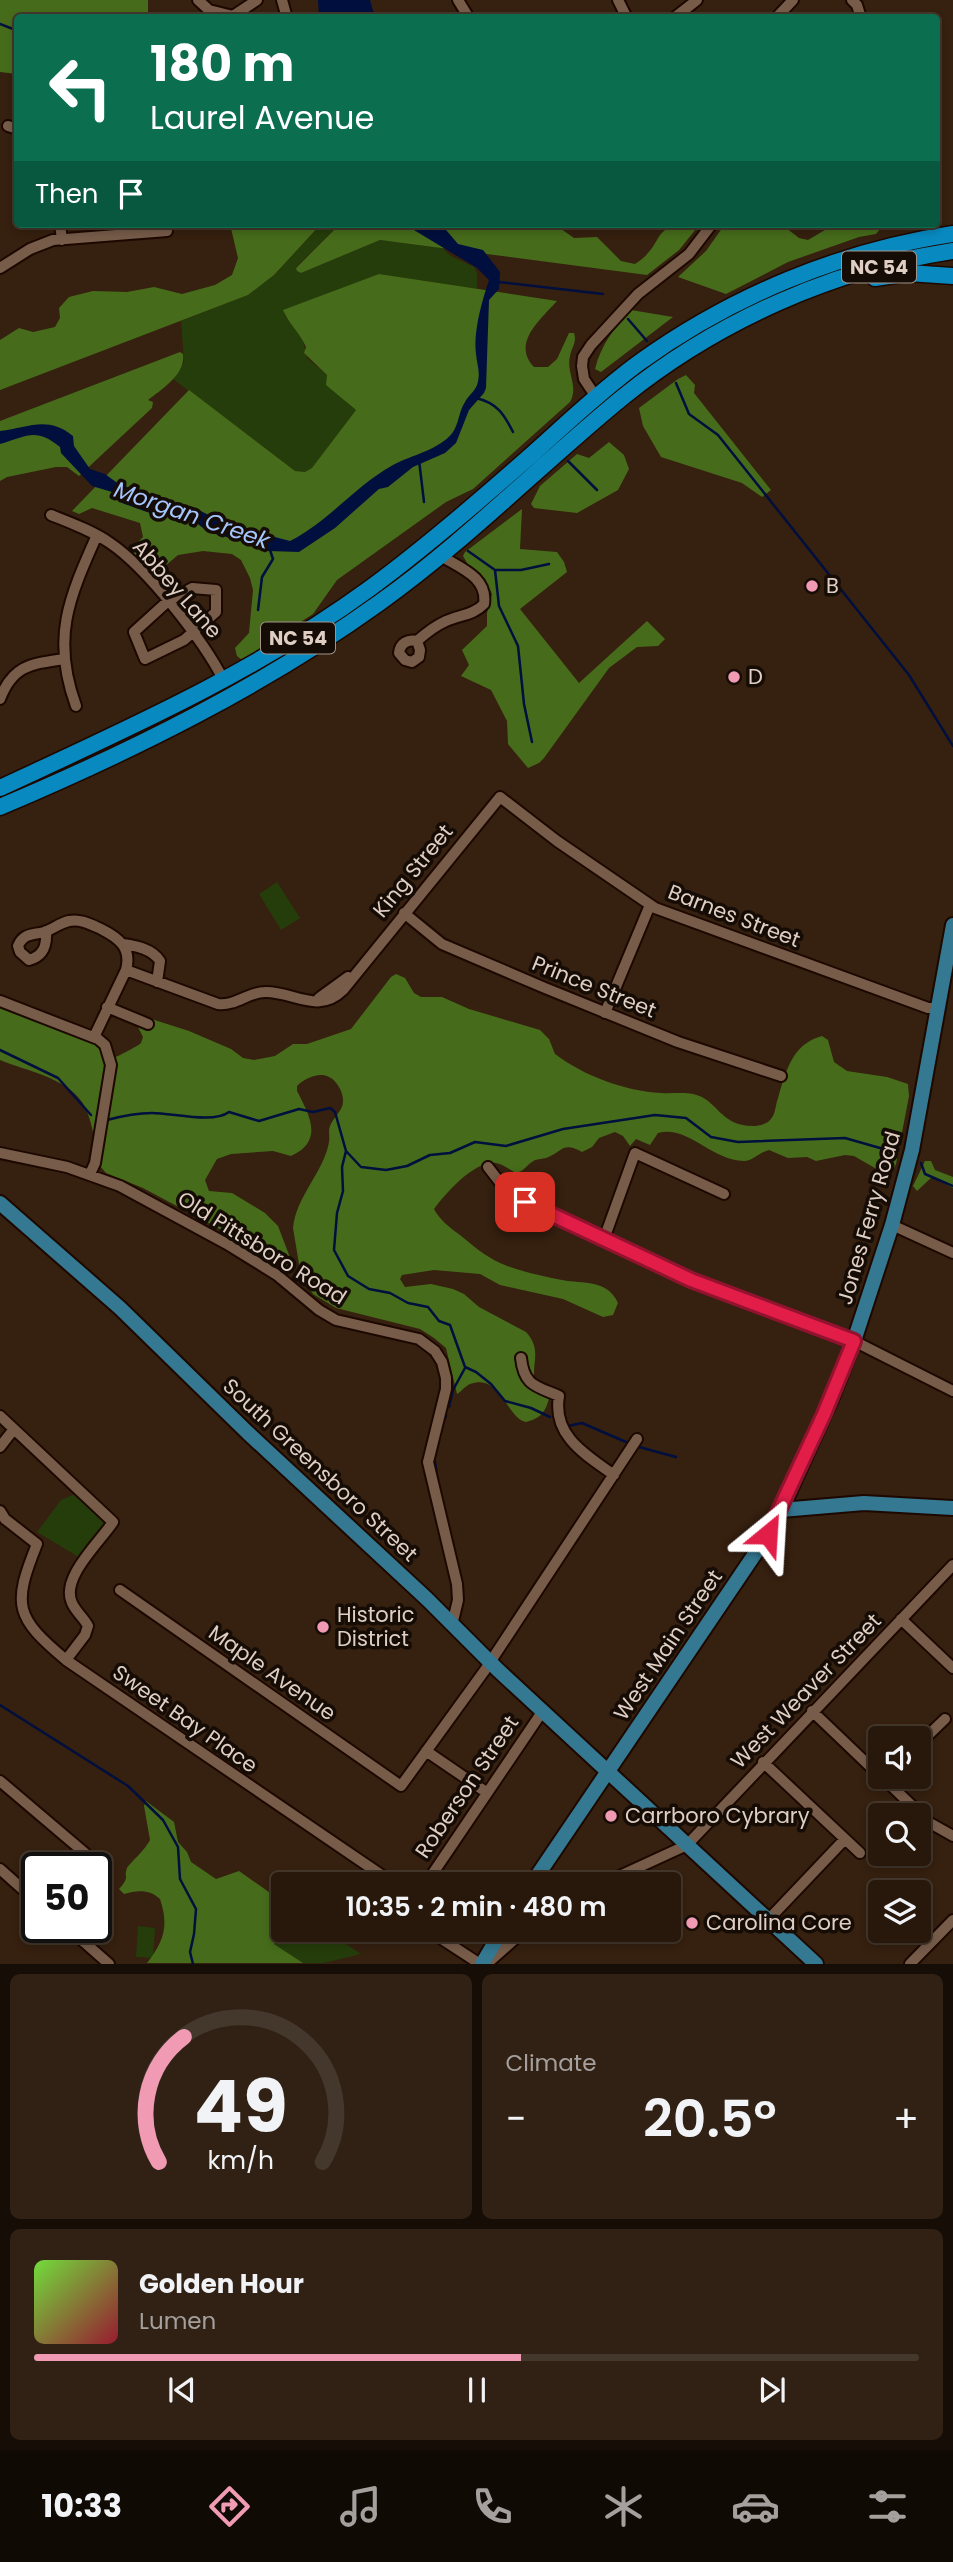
<!DOCTYPE html>
<html lang="en">
<head>
<meta charset="utf-8">
<style>
  :root { --surface:#28180b; --page:#302114; --text:#f1f3f6; --muted:#a5a09d; --line:#44372c; --accent:#f09ab4 }
  body { margin:0; font-family:Poppins,sans-serif; background:var(--page); color:var(--text); height:100vh; display:flex; flex-direction:column; font-size:26px; white-space:nowrap }
  * { box-sizing:border-box; margin:0 }
  p { font-size:23px; color:var(--muted) }
  .icon { flex:none; width:38px; height:38px; fill:none; stroke:currentColor; stroke-width:2; stroke-linecap:round; stroke-linejoin:round }
  .map { position:relative; height:1964px; overflow:hidden }
  .details { display:flex; flex-direction:column; gap:10px; padding:10px; background:#160d06; flex:1 }
  .details>* { flex:none }
  .banner { position:absolute; left:14px; top:14px; width:926px; height:214px; border-radius:7px; box-shadow:0 4px 10px #0003,0 0 0 2px var(--line); background:#0b6e4f; color:#fff; overflow:hidden }
  .controls { position:absolute; left:868px; top:1726px; display:grid; gap:14px }
  .controls a { display:grid; place-items:center; width:63px; height:63px; border-radius:7px; background:var(--surface); box-shadow:0 4px 10px #0003,0 0 0 2px var(--line); font-size:35px }
  .speed { position:absolute; left:21px; top:1852px; display:flex; gap:14px; font-size:35px; font-weight:700; text-align:center }
  .speed>* { display:grid; place-content:center; width:91px; height:91px; border-radius:50%; background:var(--surface); box-shadow:0 4px 10px #0003,0 0 0 2px var(--line); line-height:1 }
  .speed .limit { border:4px solid #111; border-radius:10px; background:#fff; color:#111 }
  .pin { position:absolute; display:grid; place-items:center; width:60px; height:60px; color:#fff; margin:-30px; border-radius:14px; box-shadow:0 4px 10px #0006 }
  .me { position:absolute; width:77px; margin:-38px; rotate:27deg; stroke-linejoin:round; filter:drop-shadow(0 0 5px #0008) }
  .turn { display:flex; align-items:center; gap:24px; height:147px; padding:0 21px; font-size:32px }
  .turn .icon { width:91px; height:91px; stroke-width:2.5 }
  .turn b { display:block; font-size:49px; line-height:60px }
  .then { display:flex; align-items:center; height:66px; padding:0 21px; background:#0003; gap:14px; font-size:26px }
  .big { font-size:52px; font-weight:600; line-height:1.1 }
  .details .card { flex:1; display:flex; flex-direction:column; justify-content:center; gap:10px; min-width:0; padding:0 24px; border-radius:10px; background:var(--page) }
  .details .dial { align-items:center; gap:0 }
  .dial svg { height:182px; overflow:visible; fill:none; stroke:var(--line); stroke-width:7; stroke-linecap:round; text-anchor:middle }
  .dial text { fill:var(--text); stroke:none }
  .song { display:flex; align-items:center; gap:21px }
  .cover { width:84px; height:84px; border-radius:10px; background:linear-gradient(135deg,hsl(100 70% 55%),hsl(350 70% 35%)) }
  .played { height:7px; border-radius:4px; background:linear-gradient(90deg,var(--accent) 55%,var(--line) 55%) }
  .keys { display:flex; justify-content:space-around; direction:ltr }
  .heat { display:flex; justify-content:space-between; align-items:center; font-size:38px; direction:ltr }
  .details .tiles { flex:1; display:grid; gap:10px; grid-template-columns:1fr 1fr }
  .card:last-child { grid-column:span 2 }
  .trip { position:absolute; left:271px; top:1872px; width:410px; height:70px; border-radius:7px; background:var(--surface); box-shadow:0 4px 10px #0003,0 0 0 2px var(--line); font-weight:600; line-height:70px; text-align:center }
  .menu { display:flex; height:112px; justify-content:space-around; align-items:center; background:#100a04; color:var(--muted) }
  .menu .icon { width:49px; height:49px }
  .menu .current { color:var(--accent) }
  .menu b { font-size:32px; color:var(--text) }
  .map>svg:first-child { display:block }
  .green { fill:#253d0a }
  .forest { fill:#466c1b }
  .water { fill:#000f3e }
  .lines { fill:none; stroke-linecap:round; stroke-linejoin:round }
  .stream { stroke:#000f3e; stroke-width:2.5 }
  .minor-casing { stroke:#1d0800; stroke-width:14 }
  .major-casing { stroke:#1d0800; stroke-width:18 }
  .highway-casing { stroke:#1d0800; stroke-width:19 }
  .minor { stroke:#775c4a; stroke-width:10 }
  .major { stroke:#347891; stroke-width:14 }
  .highway { stroke:#088ac1; stroke-width:16 }
  .route-casing { stroke:#92132f; stroke-width:18 }
  .route { stroke:#e11d48; stroke-width:12 }
  .poi-dot { fill:#f09ab4; stroke:#160c06; stroke-width:2.5 }
  .labels { text-anchor:middle; stroke-width:7; stroke-linejoin:round; paint-order:stroke }
  .shield { fill:#160c06; stroke:#a2948b; stroke-width:2 }
  .shield-label { font-size:19px; font-weight:bold; fill:#decec4 }
  .poi-label { font-size:21px; fill:#decec4; stroke:#160c06; text-anchor:start }
  .street-label { font-size:21px; fill:#decec4; stroke:#160c06 }
  .water-label { font-size:23px; font-style:italic; fill:#a4c5fd; stroke:#160c06 }
</style>
</head>
<body>
<div class="map">
<svg width="953" height="1964" viewBox="0 0 953 1964">
  <rect width="100%" height="100%" fill="#36200f"/>
  <path class="green" d="M321,224H340L296,267L301,273L380,240L442,248L451,256L474,267L477,273V289L379,274L285,315L302,336L307,358L327,375L348,404L356,410L313,468L305,472L295,471L173,379L184,362L181,321L248,295L274,275Z
    M277,882L300,918L281,930L259,894Z
    M78,1493L111,1524L82,1559L37,1532L61,1500Z
    M138,1926L155,1928L153,1958L136,1957Z
    M283,1929L325,1930L361,1954L324,1963H303L274,1944Z"/>
  <path class="forest" d="M0,0H148V17L18,18L17,74L0,72Z
    M230,224H321L274,275L248,295L0,390V340L19,328L33,332L55,327L60,318L59,308L69,297L93,291L127,292L154,287L182,294L215,285L232,275L238,258Z
    M340,224H554L574,238L597,237L621,261L635,264C670,241 645,224 700,224L679,250L647,275L380,240L301,273L297,271L296,268Z
    M725,224H781L799,238L808,240L835,224H878L880,229L876,234L859,237L788,262L726,294L678,277L706,251Z
    M379,274L557,301C541,319 511,343 534,367H548L557,359L569,333H574C577,343 572,346 570,356C566,373 579,386 570,402L473,489L446,502L337,580L313,614L242,660L237,656L235,648L249,633L253,590L250,578L241,560L232,554L203,551L178,555L158,572L140,561L131,550L143,537L140,523L92,508L79,514L72,511L189,390L295,471L305,472L312,468L356,410L326,385L327,375L304,353L306,347C300,333 289,324 283,310Z
    M631,310L673,317L601,372L595,369C601,345 614,328 631,310Z
    M180,352L183,354C186,374 162,389 148,400L153,402L152,408L79,476L67,467H56L7,477L0,481V421Z
    M686,375L695,385L694,393L771,490L762,497L742,483L661,457L643,426L639,408L678,379Z
    M609,442L624,455L629,469L618,490L577,513L534,508L531,504L540,486L577,454L589,458Z
    M522,509L520,549L557,552L564,562L567,572L520,609L579,683L647,621L665,639L658,646L637,647L609,668L544,758L539,763L528,768L508,744L507,721L491,690L461,676L469,665L462,650L487,626V613L492,594L484,578L470,568L463,556L465,552Z
    M396,974L405,978L414,993L421,997H442L469,1009L540,1030L549,1039L555,1054C584,1076 625,1091 661,1093C671,1094 683,1092 693,1094C718,1099 719,1126 753,1126C758,1126 763,1125 768,1122C776,1116 775,1106 778,1098C786,1071 792,1044 822,1036L828,1040L834,1062L847,1071L887,1077L908,1084L909,1096L896,1164L893,1171L887,1175L854,1156L845,1155L816,1161L807,1157L788,1158L769,1150C760,1152 753,1161 744,1161C710,1160 688,1125 658,1133L650,1145L636,1139L630,1146L623,1136L615,1132L599,1138L592,1147L582,1152C562,1141 563,1152 546,1158C542,1159 538,1159 535,1160C527,1164 525,1171 516,1173C510,1170 503,1164 496,1163C475,1160 446,1193 434,1209C439,1219 450,1228 460,1235C472,1245 485,1256 500,1263C518,1271 542,1276 562,1280C583,1284 607,1279 618,1303L613,1315L603,1317L563,1299L500,1285L480,1274L434,1270L402,1275L400,1279L405,1287L431,1284L453,1289L464,1294L479,1307L526,1332C541,1349 533,1360 534,1378L550,1395C546,1411 542,1418 526,1422C506,1418 502,1373 470,1384C465,1386 461,1392 457,1394L446,1348L434,1338L420,1329L336,1308L313,1294L304,1279L299,1264L293,1228C296,1196 324,1172 329,1142C330,1136 328,1131 330,1126C333,1118 343,1110 343,1102C344,1090 333,1074 321,1075C312,1075 303,1080 297,1086V1091C310,1116 324,1141 291,1156L273,1151L231,1154L217,1159L205,1180L209,1191L232,1193L265,1213L278,1226L291,1260L288,1267L282,1269L231,1235L143,1188L106,1173L100,1166C95,1146 93,1119 82,1102C65,1077 26,1071 0,1060V1005L97,1045L113,1058C117,1057 138,1046 141,1043L143,1037L136,1023L142,1016L189,1031L231,1049L243,1058L254,1060L275,1056L293,1044H307L351,1029L391,977Z
    M925,1161H931L935,1170L953,1177V1188L932,1177L917,1191L913,1186Z
    M146,1801L174,1822L178,1842L187,1852L191,1862L216,1879L239,1871L283,1902V1929L274,1944L303,1963H147C164,1941 169,1926 160,1899C150,1889 137,1890 124,1894L119,1889C131,1875 123,1879 127,1868C130,1863 145,1850 150,1840L144,1806Z"/>
  <path class="water" d="M318,0H370L373,11L381,17H319Z
    M404,224H441L458,244L483,250L500,272L499,289L489,300L486,388L484,393L469,410L456,443L445,453L413,467L388,487L379,489L335,528L299,552L268,551L260,546L208,532L184,513L161,517L122,503L112,492L92,486L61,453L60,447C36,427 27,436 0,444V431C28,428 47,415 73,436L74,446L90,469L105,474L116,482L165,504L193,507L226,524L290,541C328,522 355,486 393,465C411,455 440,450 453,432C459,423 459,411 465,402C468,396 475,391 477,385C481,373 477,365 476,354C473,332 482,301 489,280L477,268Z"/>
  <g class="lines">
    <path class="stream" d="M0,24L18,31
      M499,282L603,294
      M628,319L647,341
      M676,383L689,414L718,435L909,675L953,746
      M476,398C497,403 504,414 513,432
      M419,460L424,502
      M568,461L597,490
      M468,551L495,570L499,606L518,646L524,704L532,742
      M495,570H521L549,564
      M258,610L262,577L273,559L270,550
      M0,1050L58,1078L91,1115
      M107,1120C122,1116 136,1113 152,1113C173,1113 213,1124 229,1112L259,1121L299,1109L313,1112L330,1108L335,1112L346,1151L361,1167L386,1170L407,1166L430,1155L450,1153L475,1142L506,1146L563,1129L655,1115L686,1118L711,1137L738,1142L845,1138L894,1152
      M346,1151L342,1167L343,1191L337,1213L334,1250L348,1276L369,1289L390,1293L408,1303L428,1307L439,1321L450,1325L465,1367L476,1372L491,1384L505,1401L531,1408L550,1417
      M921,1163L925,1174L953,1186
      M449,1407L453,1390L465,1368
      M444,1420L446,1416
      M568,1426L582,1423L626,1442
      M639,1447L676,1457
      M434,1455L437,1476
      M0,1705L128,1786L163,1820L178,1847L180,1879L196,1909L194,1934L190,1952L193,1964"/>
    <defs>
      <path id="minor" d="M198,0L209,10L233,16L257,0
        M282,0L287,18
        M458,0L469,18
        M618,0L627,18
        M852,0L857,5L861,18
        M674,18L697,0
        M776,18L793,0
        M8,126L18,129
        M60,224L62,240
        M0,268L30,249L53,240L167,231
        M596,397L584,379L582,366L583,357L591,345L638,294L689,254L712,224
        M51,515C71,523 93,531 110,543C147,568 204,641 224,681
        M192,588L216,590V612L184,640L145,659L134,632L167,602Z
        M417,641L420,650L419,657L412,662L405,660L399,653C400,643 408,639 417,641C426,633 435,626 446,621C459,615 474,615 484,604C488,577 460,568 441,556
        M0,699C13,665 31,664 64,659
        M76,706C51,638 69,598 97,535
        M404,913L442,944L545,988L678,1042L781,1076
        M46,931C47,945 44,956 29,960L20,952L18,946C23,933 33,935 44,932C53,929 60,923 69,921C81,919 90,924 101,929C119,938 132,948 126,970L94,1037
        M123,944C137,946 152,949 160,961L157,982
        M126,970L218,1004C236,1006 248,992 265,992C292,991 318,1015 343,990L500,797L557,841L655,908L928,1008H938
        M319,998L348,977
        M0,1001L98,1039L105,1045L111,1065L95,1163L90,1174
        M107,1007L148,1024
        M605,1013L650,905
        M0,1153L67,1167L120,1186L227,1244L277,1275L319,1310L336,1320L419,1339L435,1351L442,1362L446,1378V1389L428,1462L457,1584L458,1600L452,1625
        M488,1167L508,1193L542,1210L691,1280L846,1337L953,1391
        M892,1225L953,1253
        M604,1239L635,1153L724,1194
        M521,1358C524,1386 536,1386 559,1396C552,1436 586,1455 614,1475
        M0,1416L113,1522C100,1542 60,1578 72,1603C76,1612 84,1618 88,1626L85,1635L66,1660
        M0,1447L14,1429
        M0,1511L5,1519L37,1544C12,1606 15,1617 66,1660L396,1885
        M120,1590L401,1786L485,1670L637,1439
        M901,1619L953,1668
        M812,1711L880,1776
        M919,1744L945,1719
        M426,1751L486,1792
        M763,1762L860,1853
        M881,1776L930,1823L953,1836
        M0,1781L99,1865L103,1873L96,1885
        M0,1869L37,1902
        M425,1885L542,1712
        M600,1885L687,1845L953,1565
        M769,1919L845,1839
        M67,1927L109,1964
        M428,1930L480,1964
        M484,1964L490,1961L525,1930
        M910,1964L953,1920"/>
      <path id="major" d="M0,1203L120,1308L248,1433L427,1599L498,1670L816,1964
        M781,1510L864,1503L953,1508
        M531,1885L763,1542L781,1510L832,1397L854,1341L892,1225L912,1150L953,925
        M482,1964L502,1930"/>
      <path id="highway" d="M875,278L908,273L953,276
        M0,788C129,728 254,673 369,589C425,548 477,503 529,457C565,425 600,391 640,362C732,296 840,251 953,234
        M0,807C132,751 262,687 379,603C466,541 541,464 623,397C717,321 834,269 953,251"/>
    </defs>
    <use href="#minor" class="minor-casing"/>
    <use href="#major" class="major-casing"/>
    <use href="#highway" class="highway-casing"/>
    <use href="#minor" class="minor"/>
    <use href="#major" class="major"/>
    <use href="#highway" class="highway"/>
  </g>
  <g class="lines">
    <defs>
      <path id="route" d="M525,1202L691,1280L854,1341L824,1414L768,1534"/>
    </defs>
    <use href="#route" class="route-casing"/>
    <use href="#route" class="route"/>
  </g>
  <g class="poi-dot">
    <circle cx="812" cy="586" r="7"/>
    <circle cx="734" cy="677" r="7"/>
    <circle cx="323" cy="1627" r="7"/>
    <circle cx="611" cy="1816" r="7"/>
    <circle cx="692" cy="1923" r="7"/>
  </g>
  <g class="labels">
    <g class="shield">
      <rect x="842" y="251.5" width="74" height="31" rx="5"/>
      <rect x="261" y="622.5" width="74" height="31" rx="5"/>
    </g>
    <g class="shield-label">
      <text x="879" y="274">NC 54</text>
      <text x="298" y="645">NC 54</text>
    </g>
    <g class="poi-label">
      <text x="826" y="593">B</text>
      <text x="748" y="684">D</text>
      <text x="337" y="1622">Historic<tspan x="337" dy="24">District</tspan></text>
      <text x="625" y="1823">Carrboro Cybrary</text>
      <text x="706" y="1930">Carolina Core</text>
    </g>
    <g class="street-label">
      <text transform="translate(177 589) rotate(49)" y="7">Abbey Lane</text>
      <text transform="translate(413 871) rotate(-51)" y="7">King Street</text>
      <text transform="translate(734 916) rotate(21)" y="7">Barnes Street</text>
      <text transform="translate(594 987) rotate(22)" y="7">Prince Street</text>
      <text transform="translate(869 1218) rotate(-74)" y="7">Jones Ferry Road</text>
      <text transform="translate(262 1248) rotate(32)" y="7">Old Pittsboro Road</text>
      <text transform="translate(320 1470) rotate(43)" y="7">South Greensboro Street</text>
      <text transform="translate(668 1645) rotate(-56)" y="7">West Main Street</text>
      <text transform="translate(272 1673) rotate(35)" y="7">Maple Avenue</text>
      <text transform="translate(806 1691) rotate(-46)" y="7">West Weaver Street</text>
      <text transform="translate(185 1719) rotate(35)" y="7">Sweet Bay Place</text>
      <text transform="translate(467 1787) rotate(-56)" y="7">Roberson Street</text>
    </g>
    <g class="water-label">
      <text transform="translate(192 515) rotate(19)" y="8">Morgan Creek</text>
    </g>
  </g>
</svg>
<div class="controls">
<a><svg class="icon" aria-label="sound" viewBox="0 0 24 24"><path d="M4 9h4l5-4v14l-5-4H4zM17 9q2 3 0 6"/></svg></a>
<a><svg class="icon" aria-label="search" viewBox="0 0 24 24"><circle cx="10" cy="10" r="6"/><path d="M15 15l6 6"/></svg></a>
<a><svg class="icon" aria-label="layers" viewBox="0 0 24 24"><path d="M12 4l9 5-9 5-9-5zM3 14l9 5 9-5"/></svg></a>
</div>
<div class="speed"><div class="limit">50</div></div>
<div class="pin" style="left:525px;top:1202px;background:#d93025"><svg class="icon" aria-label="arrive" viewBox="0 0 24 24"><path d="M6 21V4h12l-3 4 3 4H6"/></svg></div>
<svg class="me" style="left:768px;top:1534px" viewBox="-20 -20 40 40"><path d="M0-17L14 15 0 8-14 15z" fill="#e11d48" stroke="#fff" stroke-width="4"/></svg>
<div class="trip">10:35 · 2 min · 480 m</div>
<div class="banner">
<div class="turn"><svg class="icon" aria-label="left" viewBox="0 0 24 24"><path d="M17 20v-9H6M10 6l-5 5 5 5"/></svg><div><b>180 m</b>Laurel Avenue</div></div>
<div class="then">Then<svg class="icon" aria-label="arrive" viewBox="0 0 24 24"><path d="M6 21V4h12l-3 4 3 4H6"/></svg></div>
</div>
</div>
<section class="details">
<div class="tiles">
<div class="card dial"><svg viewBox="0 0 100 80">
<path d="M14 69A42 42 0 1 1 86 69"/>
<path d="M14 69A42 42 0 0 1 25 14" stroke="#f09ab4"/>
<text x="50" y="56" font-size="32" font-weight="700">49</text>
<text x="50" y="72" font-size="11">km/h</text>
</svg></div>
<div class="card"><p>Climate</p>
<div class="heat"><a>−</a><b class="big">20.5°</b><a>+</a></div>
</div>
<div class="card">
<div class="song"><i class="cover"></i><div><b>Golden Hour</b><p>Lumen</p></div></div>
<div class="played"></div>
<div class="keys"><svg class="icon" aria-label="previous" viewBox="0 0 24 24"><path d="M18 5L8 12l10 7zM5 5v14"/></svg><svg class="icon" aria-label="pause" viewBox="0 0 24 24"><path d="M8 5v14M16 5v14"/></svg><svg class="icon" aria-label="next" viewBox="0 0 24 24"><path d="M6 5l10 7-10 7zM19 5v14"/></svg></div>
</div>
</div>
</section>
<nav class="menu">
<b>10:33</b>
<svg class="icon current" aria-label="directions" viewBox="0 0 24 24"><path d="M12 3l9 9-9 9-9-9zM9 14v-3h6M13 9l2 2-2 2"/></svg>
<svg class="icon" aria-label="music" viewBox="0 0 24 24"><path d="M9 18V5l10-2v13"/><circle cx="6" cy="18" r="3"/><circle cx="16" cy="16" r="3"/></svg>
<svg class="icon" aria-label="phone" viewBox="0 0 24 24"><path d="M5 4h4l2 5-3 2q2 4 5 5l2-3 5 2v4C11 20 4 13 5 4z"/></svg>
<svg class="icon" aria-label="climate" viewBox="0 0 24 24"><path d="M12 3v18M4 7l16 10M4 17L20 7"/></svg>
<svg class="icon" aria-label="car" viewBox="0 0 24 24"><path d="M5 17H2v-5l4-1 3-4h7l3 4 3 1v5h-3M9 17h6M6 11h13"/><circle cx="7" cy="17" r="2"/><circle cx="17" cy="17" r="2"/></svg>
<svg class="icon" aria-label="filters" viewBox="0 0 24 24"><path d="M4 7h16M4 17h16"/><circle cx="9" cy="7" r="2"/><circle cx="15" cy="17" r="2"/></svg>
</nav>
</body>
</html>
